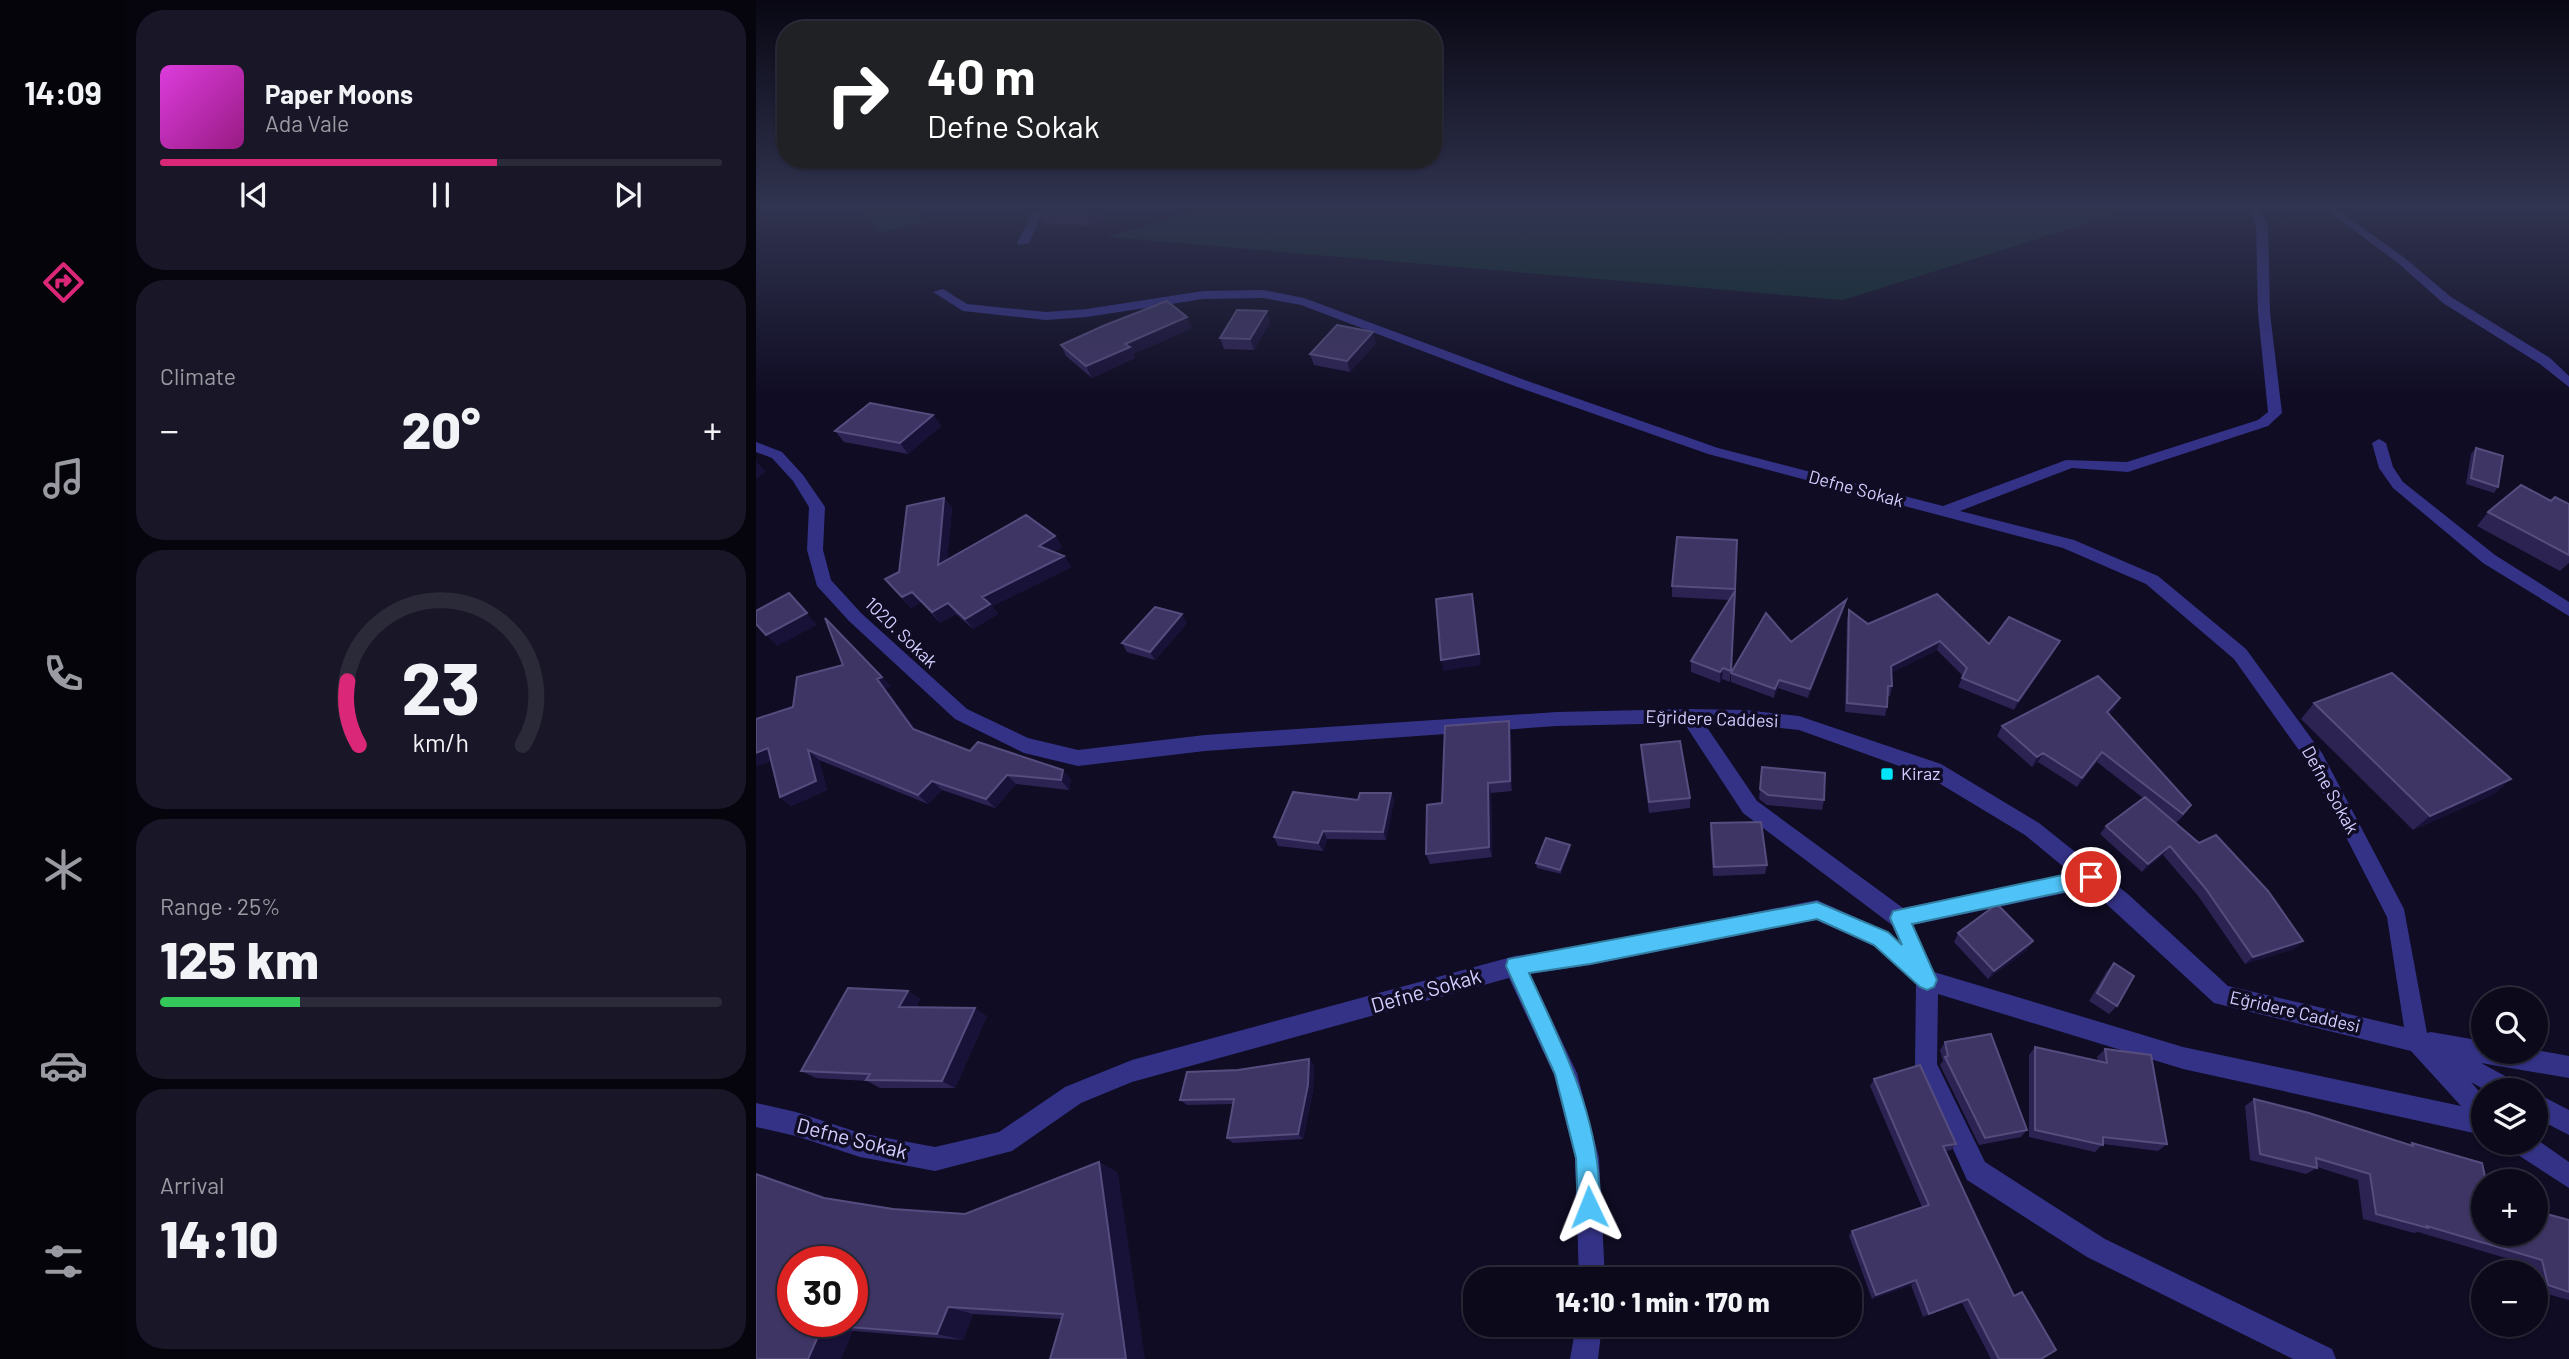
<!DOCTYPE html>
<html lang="en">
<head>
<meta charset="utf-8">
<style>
  :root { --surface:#0b091a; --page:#191727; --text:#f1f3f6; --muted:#9a9aa2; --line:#2b2a39; --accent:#db2777 }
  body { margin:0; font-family:Barlow,sans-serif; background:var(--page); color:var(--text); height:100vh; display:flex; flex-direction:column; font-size:26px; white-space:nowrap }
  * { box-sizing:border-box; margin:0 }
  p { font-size:23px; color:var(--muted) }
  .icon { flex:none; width:38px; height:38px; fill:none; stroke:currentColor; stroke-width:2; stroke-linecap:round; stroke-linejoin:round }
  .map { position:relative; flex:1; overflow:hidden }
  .details { display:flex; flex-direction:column; gap:10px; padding:10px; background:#06050e; width:630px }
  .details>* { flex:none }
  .guide { position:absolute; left:21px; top:21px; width:665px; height:147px; border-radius:28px; box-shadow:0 2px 5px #0004,0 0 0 2px var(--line); background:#202124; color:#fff; overflow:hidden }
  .fabs { position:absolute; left:1715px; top:987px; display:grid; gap:14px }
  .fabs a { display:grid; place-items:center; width:77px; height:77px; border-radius:50%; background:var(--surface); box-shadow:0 2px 5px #0004,0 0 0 2px var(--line); font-size:35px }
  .speed { position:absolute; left:21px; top:1246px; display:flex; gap:14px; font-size:35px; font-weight:700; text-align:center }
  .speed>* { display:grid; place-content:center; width:91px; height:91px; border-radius:50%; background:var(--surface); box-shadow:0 2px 5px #0004,0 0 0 2px var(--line); line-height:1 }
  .speed .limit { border:10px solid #d22; background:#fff; color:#111 }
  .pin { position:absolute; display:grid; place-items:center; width:60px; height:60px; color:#fff; margin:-30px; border:4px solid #fff; border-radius:50%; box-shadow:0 2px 7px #0007 }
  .me { position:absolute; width:77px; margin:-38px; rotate:358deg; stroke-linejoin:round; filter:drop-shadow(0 0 5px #0008) }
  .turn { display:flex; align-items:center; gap:24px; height:147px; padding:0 35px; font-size:32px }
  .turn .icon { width:91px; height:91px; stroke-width:2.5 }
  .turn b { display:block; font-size:49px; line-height:60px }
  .big { font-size:52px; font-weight:800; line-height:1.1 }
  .details .widget { flex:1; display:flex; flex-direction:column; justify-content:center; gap:10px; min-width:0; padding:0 24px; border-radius:28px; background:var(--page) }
  .details .dial { align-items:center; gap:0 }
  .dial svg { height:182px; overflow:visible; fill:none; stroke:var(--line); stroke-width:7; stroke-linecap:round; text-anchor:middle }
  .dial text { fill:var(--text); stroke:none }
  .song { display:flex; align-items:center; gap:21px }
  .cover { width:84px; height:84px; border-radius:10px; background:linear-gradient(135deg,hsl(300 70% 55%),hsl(310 70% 35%)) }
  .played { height:7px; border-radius:4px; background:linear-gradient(90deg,var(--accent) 60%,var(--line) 60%) }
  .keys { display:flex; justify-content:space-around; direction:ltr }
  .heat { display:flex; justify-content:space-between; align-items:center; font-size:38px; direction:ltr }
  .charge { height:10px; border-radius:5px; background:linear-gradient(90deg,#34c759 25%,var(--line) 0) }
  .trip { position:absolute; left:707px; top:1267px; width:399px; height:70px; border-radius:28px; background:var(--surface); box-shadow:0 2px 5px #0004,0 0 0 2px var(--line); font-weight:800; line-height:70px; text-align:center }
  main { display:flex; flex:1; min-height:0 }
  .dock { display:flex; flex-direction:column; width:126px; justify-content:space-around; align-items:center; background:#04040a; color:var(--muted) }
  .dock .icon { width:49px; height:49px }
  .dock .current { color:var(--accent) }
  .dock b { font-size:32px; color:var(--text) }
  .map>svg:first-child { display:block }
  .green { fill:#0e2e2c }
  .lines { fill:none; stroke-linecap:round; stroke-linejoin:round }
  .minor { fill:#343287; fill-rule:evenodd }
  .wall { fill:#2c2353 }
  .shaded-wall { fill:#191238 }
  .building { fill:#3e3565; stroke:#554d7e; stroke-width:2; fill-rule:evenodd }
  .route { fill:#4fc3f7; stroke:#337fa1; stroke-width:2 }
  .poi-dot { fill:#00e4f9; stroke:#0f0c23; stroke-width:2.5 }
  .labels { text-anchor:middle; stroke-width:7; stroke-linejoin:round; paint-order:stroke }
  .street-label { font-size:18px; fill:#d3ceff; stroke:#0f0c23 }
  .poi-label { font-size:18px; fill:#d3ceff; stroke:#0f0c23; text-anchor:start }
  .near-street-label { font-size:21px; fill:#d3ceff; stroke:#0f0c23 }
</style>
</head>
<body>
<main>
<nav class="dock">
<b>14:09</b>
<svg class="icon current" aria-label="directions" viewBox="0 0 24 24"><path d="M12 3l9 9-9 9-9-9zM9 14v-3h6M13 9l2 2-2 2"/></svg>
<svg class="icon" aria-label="music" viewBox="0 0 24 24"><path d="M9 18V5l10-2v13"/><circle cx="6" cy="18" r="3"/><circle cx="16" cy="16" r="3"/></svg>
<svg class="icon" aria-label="phone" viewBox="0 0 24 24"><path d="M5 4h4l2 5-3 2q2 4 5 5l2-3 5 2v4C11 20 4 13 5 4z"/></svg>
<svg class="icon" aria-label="climate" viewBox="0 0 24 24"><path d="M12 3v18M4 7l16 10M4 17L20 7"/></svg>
<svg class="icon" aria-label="car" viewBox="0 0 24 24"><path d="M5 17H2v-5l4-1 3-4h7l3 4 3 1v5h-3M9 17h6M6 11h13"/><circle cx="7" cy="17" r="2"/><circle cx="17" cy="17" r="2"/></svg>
<svg class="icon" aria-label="filters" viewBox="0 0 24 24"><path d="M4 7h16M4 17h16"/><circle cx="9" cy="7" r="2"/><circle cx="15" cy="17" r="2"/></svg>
</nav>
<section class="details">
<div class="widget">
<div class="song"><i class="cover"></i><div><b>Paper Moons</b><p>Ada Vale</p></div></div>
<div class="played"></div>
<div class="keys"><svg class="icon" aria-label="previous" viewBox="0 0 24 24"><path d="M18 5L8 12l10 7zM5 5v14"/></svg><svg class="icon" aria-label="pause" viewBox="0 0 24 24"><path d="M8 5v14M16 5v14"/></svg><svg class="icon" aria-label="next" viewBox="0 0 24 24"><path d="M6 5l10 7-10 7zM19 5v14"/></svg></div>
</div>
<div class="widget"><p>Climate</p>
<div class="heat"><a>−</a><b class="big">20°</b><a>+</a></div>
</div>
<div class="widget dial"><svg viewBox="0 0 100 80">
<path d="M14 69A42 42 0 1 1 86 69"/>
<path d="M14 69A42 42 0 0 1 9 41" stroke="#db2777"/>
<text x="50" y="56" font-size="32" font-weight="700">23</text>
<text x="50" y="72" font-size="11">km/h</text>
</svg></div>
<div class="widget"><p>Range · 25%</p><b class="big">125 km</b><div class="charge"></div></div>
<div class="widget"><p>Arrival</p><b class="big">14:10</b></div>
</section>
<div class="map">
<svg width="1813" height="1359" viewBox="0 0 1813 1359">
  <rect width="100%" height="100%" fill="#0f0c23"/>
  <path class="green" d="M99,207H157L169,222L126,232Z
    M452,207H1383L1087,300L351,237Z"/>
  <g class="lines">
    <path class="minor" d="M279,207H289L273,243L263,245L261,243Z
      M1492,207H1502L1512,225L1514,313L1526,413L1512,426L1372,472L1316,468L1204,511L1318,540L1402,576L1490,649L1566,753L1648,909L1671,1033L1675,1032L1727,1041V1052L1780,1050L1813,1056V1078L1725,1063L1760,1082L1764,1090H1729L1715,1082L1727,1096V1135L1427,1069L1182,994L1181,1064L1229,1162L1349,1239L1576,1349L1580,1359H1537L1331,1257L1211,1180L1159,1065L1160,984L1118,946L1060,920L834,965L774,974L821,1073L843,1158L849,1279H823L819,1158L798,1075L753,978L376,1082L325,1103L256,1151L179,1171L104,1157L40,1136L0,1127V1103L40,1112L104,1133L179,1147L243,1132L309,1087L376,1060L759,956L834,945L1061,900L1132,932L1144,942L1136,925L987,813L928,723L801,726L449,751L322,766L268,753L199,719L93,621L61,586L51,550L53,507L37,481L16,458L0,452V442L26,452L47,475L69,507L67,550L75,580L105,613L211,709L272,738L322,750L449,735L801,712L933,709L989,710L1043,716L1185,764L1283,823L1373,895L1472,986L1648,1027L1631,917L1552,763L1478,659L1390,584L1307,548L952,454L756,385L545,305L507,298L447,299L331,317L290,320L207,311L177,292L187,289L211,304L290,312L331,309L447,291L507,290L548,298L766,379L962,448L1187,506L1310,460L1371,462L1502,420L1512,412L1502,313L1500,225ZM948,723L989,724L1043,730L1171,776L1269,835L1315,873L1147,908L1001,801ZM1333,888L1458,1003L1655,1051L1705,1106L1427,1047L1178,972L1157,925Z
      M1567,207H1578L1650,259L1695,297L1794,358L1813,376V387L1784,364L1687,303L1642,263Z
      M1623,439L1630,443L1637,467L1647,482L1739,555L1813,602V616L1727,563L1637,488L1623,468L1616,443Z
      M1780,1093L1813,1110V1135L1780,1118Z
      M1780,1139L1813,1162V1188L1756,1151L1752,1143H1780Z
      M820,1325H846L842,1359H814Z"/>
  </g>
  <path class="wall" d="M280,207H359L336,226L288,223Z
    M514,322L498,350L468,349L464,338Z
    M436,328L377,354L379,358L336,378L310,356L305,345Z
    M620,343L594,372L558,365L554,354Z
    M177,415L185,426L152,454L88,442L79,431Z
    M1720,448L1742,487L1738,493L1710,484L1715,454Z
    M188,498L196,508L191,559L299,536L306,547L298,552L308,556L315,567L236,606L242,614L217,629L200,614L184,623L165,602L155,608L129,579L143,572Z
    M1795,501L1813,504V563L1804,571L1721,526L1732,512Z
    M981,540L974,682L966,679L964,683L935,672V661L973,600L916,597V586Z
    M1090,600L1088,609L1052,698L1022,688L1018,698L975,682V673L1035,642Z
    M1093,610L1112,624L1233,644L1299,650L1258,710L1202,687L1207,676L1181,650L1135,673L1136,686L1134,696H1132L1131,707L1129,716L1089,712L1091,620Z
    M431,623L399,660L371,652L366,643Z
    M135,686L130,689L160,730L214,751L315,779L313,790L260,784L239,808L186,790L172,804L63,760L71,790L35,806L24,797L15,761L0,766Z
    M1558,703L1755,779L1738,794L1657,830L1545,719Z
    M1359,708L1353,714L1428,815L1420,823L1547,941L1538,949L1489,964L1443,897L1407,855L1386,872L1344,834L1350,826L1387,798L1341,762L1321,787L1282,762L1276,767L1241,736L1246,726Z
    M755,732L756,791L735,793L736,857L674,864L670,854L686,803Z
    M885,745L934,798V808L893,813L885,755Z
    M1006,767L1068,800L1066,810L1011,805L1003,799Z
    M635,793L638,801L630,840L571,839L567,851L522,846L518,837L602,800Z
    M955,823L1011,865L1009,874L957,876L954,833Z
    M814,845V849L805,874L781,868L780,863Z
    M1202,933L1271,950L1232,979L1198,942Z
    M1358,963L1361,1006L1353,1014L1333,1001L1351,971Z
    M152,991L164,999L160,1007L231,1016L199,1088H124L111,1081L60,1078L45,1071Z
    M1189,1042L1271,1130L1265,1137L1223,1145L1184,1065L1187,1061L1184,1050Z
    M1279,1047L1342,1061L1341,1057L1349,1049L1411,1144L1402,1151L1347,1144L1339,1152L1273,1137V1055Z
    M553,1059L558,1065L557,1090L547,1139L477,1143L471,1138L477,1104L431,1105L424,1100L482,1070Z
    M1118,1079L1200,1144L1195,1150L1189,1151L1285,1359H1235L1206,1303L1167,1317L1155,1285L1116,1299L1093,1236L1096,1231L1166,1207L1114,1086Z
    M1498,1099L1652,1145L1656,1143L1727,1234L1813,1220V1300L1780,1291V1272H1772L1770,1264L1662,1232L1658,1233L1607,1219L1602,1180L1561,1167V1168L1550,1174L1494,1160L1489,1106Z
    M343,1162L362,1173L305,1319L217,1314L207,1340L97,1331L0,1359L68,1198L137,1209L209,1214Z"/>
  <path class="shaded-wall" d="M327,207H359L336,226Z
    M511,311L514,322L498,350L494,339Z
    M431,317L436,328L377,354L379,358L336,378L330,366L369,344Z
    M617,332L620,343L594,372L591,361Z
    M177,415L185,426L152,454L144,443Z
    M0,461L10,472L0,479Z
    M188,498L196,508L190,575L182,565Z
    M299,536L306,547L290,557L283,546Z
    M308,556L315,567L236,606L242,614L217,629L209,619L226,597Z
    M156,592L165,602L155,608L146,597Z
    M33,593L61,625L21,646L10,635Z
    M716,594L719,606L725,665L687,671L685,660Z
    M1090,600L1088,609L1052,698L1054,689Z
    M192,603L200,614L184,623L176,612Z
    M426,614L431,623L399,660L394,652Z
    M1184,641L1181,650L1132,675L1135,666Z
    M1304,641L1299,650L1258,710L1262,701Z
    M967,668L966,679L964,683V672Z
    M126,677L135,686L130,689L166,738L157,729L121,679Z
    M1023,680L1022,688L1018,698L1019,689Z
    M1364,698L1359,708L1346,721L1351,712Z
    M753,721L755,732L756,791L754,781Z
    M12,748L23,758L0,766V753Z
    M52,750L63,760L71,790L35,806L24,797Z
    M1346,752L1341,762L1321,787L1326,778Z
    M1287,753L1282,762L1276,767L1281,757Z
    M307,770L315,779L313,790L305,780Z
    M251,775L260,784L239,808L230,799Z
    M1755,779L1738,794L1657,830L1674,816Z
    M176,781L186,790L172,804L162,795Z
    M732,783L735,793L736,857L733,847Z
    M635,793L638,801L630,840L627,832Z
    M567,831L571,839L567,851L562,843Z
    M814,845V849L805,874L804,870Z
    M1414,846L1407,855L1386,872L1392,864Z
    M1277,941L1271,950L1232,979L1238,971Z
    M1547,941L1538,949L1489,964L1497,957Z
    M152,991L164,999L156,1015L143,1007Z
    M219,1008L231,1016L199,1088L186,1081Z
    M553,1059L558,1065L557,1090L547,1139L542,1134Z
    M343,1162L362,1173L389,1359H370Z
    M1160,1280L1155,1285L1116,1299L1120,1295Z
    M1212,1299L1206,1303L1167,1317L1173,1314Z
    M192,1307L217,1314L207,1340L181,1334Z
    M67,1325L97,1331L85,1359H52Z"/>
  <path class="building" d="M411,301L431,317L369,344L374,347L330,366L305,345L347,326Z
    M481,310L511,311L494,339L464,338Z
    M581,325L617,332L591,361L554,354Z
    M114,403L177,415L144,443L79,431Z
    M1720,448L1747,456L1742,487L1715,478Z
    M1765,485L1795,501L1799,497L1813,504V555L1732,512Z
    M188,498L182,565L270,515L299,536L283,546L308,556L226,597L234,604L209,619L192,603L176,612L156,592L146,597L129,579L143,572L151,506Z
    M921,537L981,540L979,589L916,586Z
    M979,591L975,671L967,668L964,672L935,661Z
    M33,593L51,613L10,635L0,624V611Z
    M716,594L723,654L685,660L680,599Z
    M1181,594L1233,644L1253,617L1304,641L1262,701L1206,678L1211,668L1184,641L1135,666L1136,686H1132L1131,707L1091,703L1093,610L1112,624Z
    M1090,600L1054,689L1023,680L1019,689L975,673L1010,613L1035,642Z
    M399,607L426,614L394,652L366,643Z
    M69,618L126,677L121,679L157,729L214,751L222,742L307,770L305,780L251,775L230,799L176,781L162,795L52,750L60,781L24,797L12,748L0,753V719L37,707L41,677L87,665Z
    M1636,673L1755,779L1674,816L1558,703Z
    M1342,676L1364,698L1351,712L1435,805L1427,814L1346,752L1326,778L1287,753L1281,757L1246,726Z
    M753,721L754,781L732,783L733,847L670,854L671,805L686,803L689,726Z
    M924,741L934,798L893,802L885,745Z
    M1006,767L1069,773L1068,800L1012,795L1004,789Z
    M537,792L602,800L604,793H635L627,832L567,831L562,843L518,837Z
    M1389,797L1443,843L1460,835L1512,891L1547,941L1497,957L1450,889L1414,846L1392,864L1350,826Z
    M1005,822L1011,865L958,867L955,823Z
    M790,838L814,845L804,870L780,863Z
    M1241,904L1277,941L1238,971L1202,933Z
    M1358,963L1378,976L1361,1006L1341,993Z
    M92,988L152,991L143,1007L219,1008L186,1081L110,1080L114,1074L45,1071Z
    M1235,1034L1271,1130L1229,1138L1189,1057L1192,1056L1189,1042Z
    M1279,1047L1351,1063L1349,1049L1395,1055L1411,1144L1347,1137V1145L1279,1130Z
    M553,1059L552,1085L542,1134L471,1138L478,1099L424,1100L431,1072L482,1070Z
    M1164,1065L1200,1144L1187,1146L1226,1230L1258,1296L1266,1292L1300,1350L1285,1359H1243L1212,1299L1173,1314L1160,1280L1120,1295L1096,1231L1173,1205L1118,1079Z
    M1498,1099L1553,1113L1657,1146L1656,1143L1726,1163L1730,1181H1727V1234H1780V1211L1813,1220V1292L1792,1285L1786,1260L1671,1226L1672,1228L1620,1214L1614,1174L1560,1158L1561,1168L1504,1154Z
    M343,1162L370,1359H294L307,1314L192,1307L181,1334L67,1325L52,1359H0V1174L68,1198L137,1209L209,1214ZM37,1262H96V1321H37Z"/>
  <linearGradient id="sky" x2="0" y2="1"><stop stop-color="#080713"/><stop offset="0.52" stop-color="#313450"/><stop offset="1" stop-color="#313450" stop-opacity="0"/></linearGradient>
  <rect width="1813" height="397" fill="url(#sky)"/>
  <path class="route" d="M1335,869L1341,872L1344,877L1341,883L1335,886L1156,924L1181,980L1178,987L1171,990L1164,987L1118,945L1061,919L834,964L773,973C804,1040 839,1108 843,1183C844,1194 845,1204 841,1215L833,1218L825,1215L822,1207L820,1158L799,1074L750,966L752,959L1061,902L1132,932L1146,945L1134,918L1137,911Z"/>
  <rect class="poi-dot" x="1124" y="767" width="14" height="14" rx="3.5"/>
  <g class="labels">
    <g class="street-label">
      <text transform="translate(1100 489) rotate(15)" y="6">Defne Sokak</text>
      <text transform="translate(145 633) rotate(44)" y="6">1020. Sokak</text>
      <text transform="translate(956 719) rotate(2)" y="6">Eğridere Caddesi</text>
      <text transform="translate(1574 790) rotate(61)" y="6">Defne Sokak</text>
      <text transform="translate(1539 1012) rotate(13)" y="6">Eğridere Caddesi</text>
    </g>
    <g class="poi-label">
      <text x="1145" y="780">Kiraz</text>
    </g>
    <g class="near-street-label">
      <text transform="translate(670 991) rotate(-16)" y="7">Defne Sokak</text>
      <text transform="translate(96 1139) rotate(14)" y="7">Defne Sokak</text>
    </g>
  </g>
</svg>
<div class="fabs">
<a><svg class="icon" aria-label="search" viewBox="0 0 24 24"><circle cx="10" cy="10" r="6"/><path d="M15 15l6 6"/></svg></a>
<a><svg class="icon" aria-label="layers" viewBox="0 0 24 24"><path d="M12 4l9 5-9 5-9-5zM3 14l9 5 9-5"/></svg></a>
<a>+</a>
<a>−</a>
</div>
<div class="speed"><div class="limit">30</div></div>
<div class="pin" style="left:1335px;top:877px;background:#d93025"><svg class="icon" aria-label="arrive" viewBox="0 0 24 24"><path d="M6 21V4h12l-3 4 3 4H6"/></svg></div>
<svg class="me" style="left:833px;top:1207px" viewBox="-20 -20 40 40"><path d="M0-17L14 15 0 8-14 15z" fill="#4fc3f7" stroke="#fff" stroke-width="4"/></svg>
<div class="trip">14:10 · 1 min · 170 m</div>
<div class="guide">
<div class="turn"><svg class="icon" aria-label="right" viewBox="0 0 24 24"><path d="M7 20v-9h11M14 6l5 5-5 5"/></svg><div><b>40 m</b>Defne Sokak</div></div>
</div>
</div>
</main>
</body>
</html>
